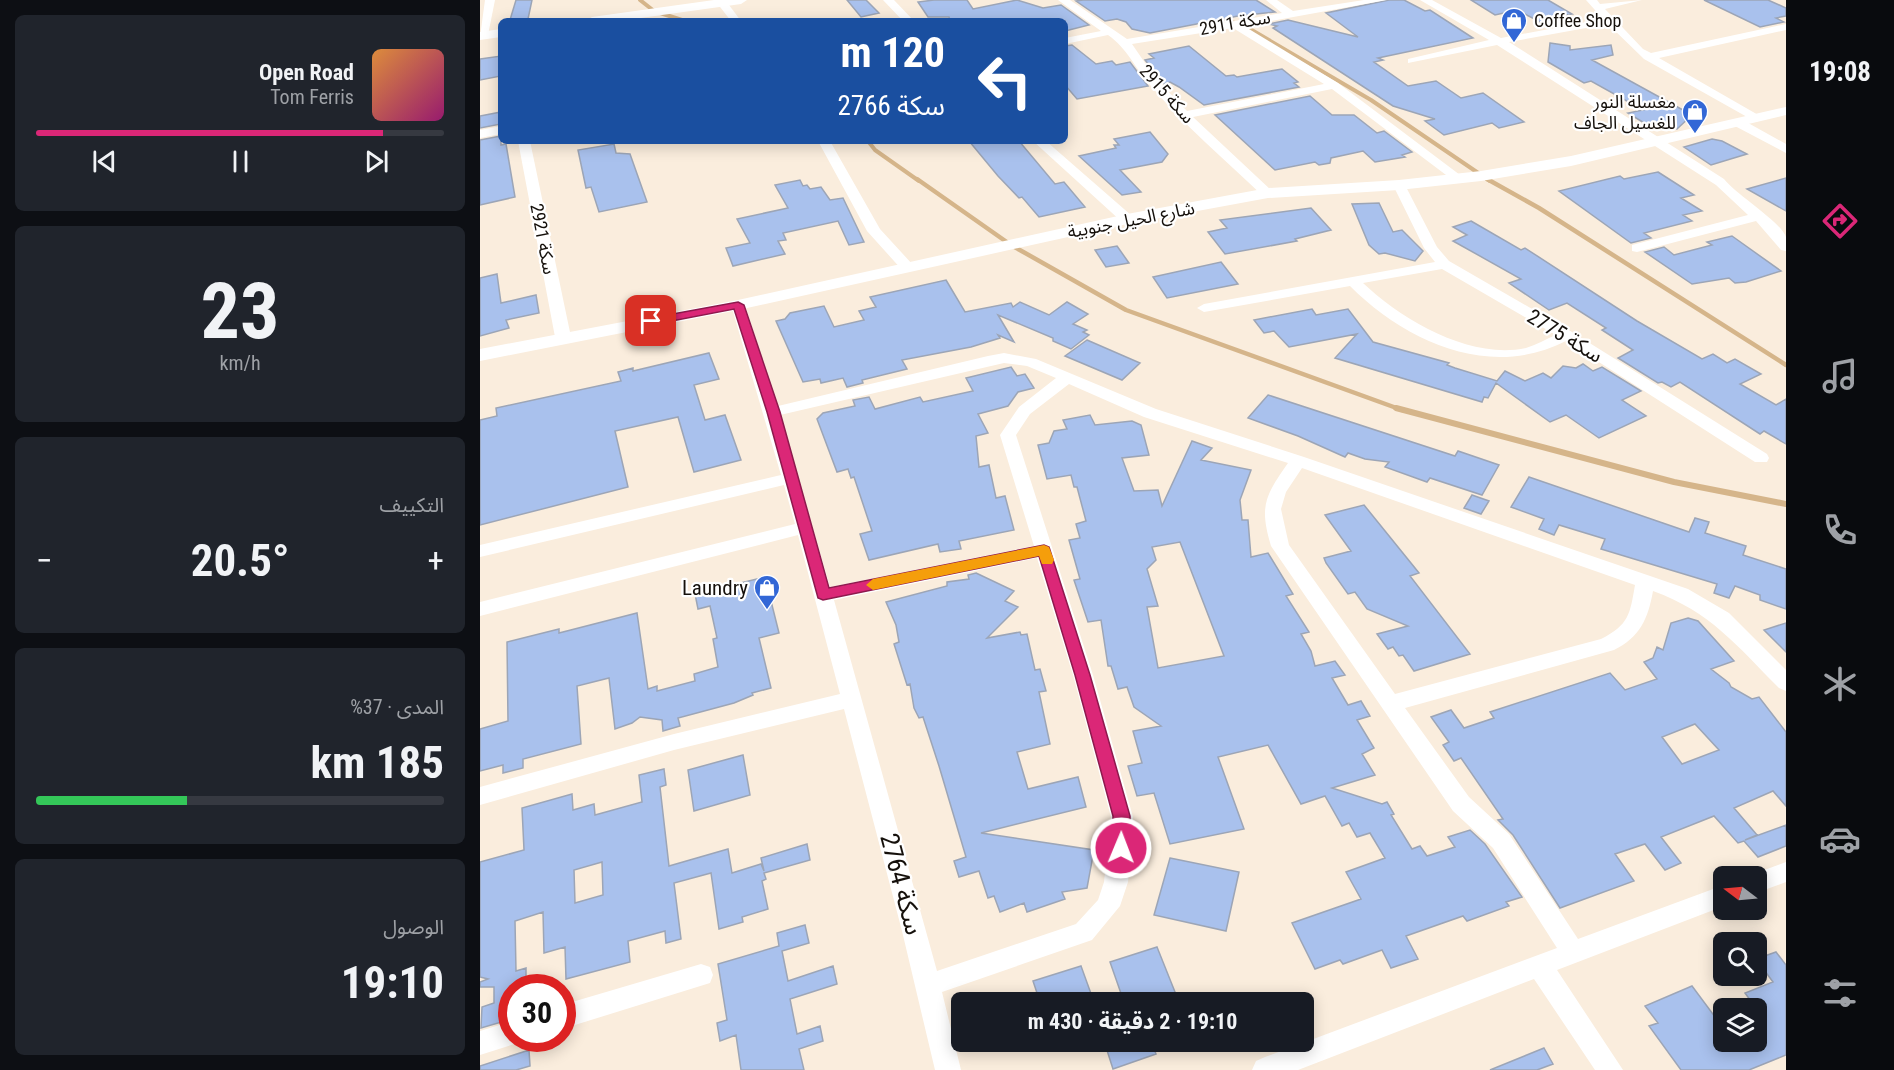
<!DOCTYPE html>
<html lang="ar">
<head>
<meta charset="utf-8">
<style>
  :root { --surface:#171b24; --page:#20242c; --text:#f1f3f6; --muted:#9ea1a6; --line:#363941; --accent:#db2777 }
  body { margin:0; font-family:"Roboto Condensed","Noto Sans Arabic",sans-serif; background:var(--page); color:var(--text); direction:rtl; height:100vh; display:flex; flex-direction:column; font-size:22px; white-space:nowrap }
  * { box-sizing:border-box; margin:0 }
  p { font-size:20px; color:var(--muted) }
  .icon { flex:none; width:33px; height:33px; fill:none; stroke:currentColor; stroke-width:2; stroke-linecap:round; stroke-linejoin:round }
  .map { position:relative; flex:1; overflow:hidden; direction:ltr }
  .drawer { display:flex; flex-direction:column; gap:15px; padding:15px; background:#0d0f14; width:480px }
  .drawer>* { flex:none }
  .top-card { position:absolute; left:18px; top:18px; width:570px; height:126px; border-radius:9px; box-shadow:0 3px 15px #0003; direction:rtl; background:#1a4fa0; color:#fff; overflow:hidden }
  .needle { width:39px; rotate:286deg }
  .tools { position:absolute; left:1233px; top:866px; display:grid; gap:12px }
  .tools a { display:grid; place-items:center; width:54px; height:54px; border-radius:9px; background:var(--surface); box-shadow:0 3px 15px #0003; font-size:30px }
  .speed { position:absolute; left:18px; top:974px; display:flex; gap:12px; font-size:30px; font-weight:700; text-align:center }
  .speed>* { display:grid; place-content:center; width:78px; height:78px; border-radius:50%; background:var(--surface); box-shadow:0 3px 15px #0003; line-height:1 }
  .speed .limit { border:9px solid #d22; background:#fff; color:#111 }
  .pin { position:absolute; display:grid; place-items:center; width:51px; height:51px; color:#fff; margin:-26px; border-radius:12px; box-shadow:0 3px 9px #0006 }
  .me { position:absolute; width:66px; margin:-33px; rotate:1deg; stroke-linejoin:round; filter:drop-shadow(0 0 4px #0008) }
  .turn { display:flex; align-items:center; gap:21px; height:126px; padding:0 24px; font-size:27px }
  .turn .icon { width:78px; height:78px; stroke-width:2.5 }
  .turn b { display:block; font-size:42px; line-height:51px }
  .big { font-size:45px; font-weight:700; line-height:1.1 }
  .drawer .tile { flex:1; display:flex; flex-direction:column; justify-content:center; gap:9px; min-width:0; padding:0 21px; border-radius:9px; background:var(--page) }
  .drawer .dial { align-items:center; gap:0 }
  .dial b { font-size:78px; line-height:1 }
  .song { display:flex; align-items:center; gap:18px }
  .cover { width:72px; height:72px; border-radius:9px; background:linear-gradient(135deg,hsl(30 70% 55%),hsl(320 70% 35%)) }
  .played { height:6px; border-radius:3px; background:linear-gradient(90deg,var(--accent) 85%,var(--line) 85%) }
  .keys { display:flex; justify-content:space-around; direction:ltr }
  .heat { display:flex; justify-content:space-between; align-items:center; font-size:33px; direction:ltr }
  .charge { height:9px; border-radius:4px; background:linear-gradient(90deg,#34c759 37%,var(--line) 0) }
  .trip { position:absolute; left:471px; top:992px; width:363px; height:60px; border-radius:9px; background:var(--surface); box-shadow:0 3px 15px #0003; font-weight:700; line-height:60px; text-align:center; direction:rtl }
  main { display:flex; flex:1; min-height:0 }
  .tabs { display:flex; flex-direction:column; width:108px; justify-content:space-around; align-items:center; background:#090b0e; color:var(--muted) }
  .tabs .icon { width:42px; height:42px }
  .tabs .current { color:var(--accent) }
  .tabs b { font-size:27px; color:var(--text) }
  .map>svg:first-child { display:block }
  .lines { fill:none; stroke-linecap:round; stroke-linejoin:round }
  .stream-far2 { stroke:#d5b58a; stroke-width:4 }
  .stream-far1 { stroke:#d5b58a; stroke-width:4.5 }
  .stream { stroke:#d5b58a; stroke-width:6 }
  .building { fill:#a9c1ed; stroke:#9ca5b6; stroke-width:1.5; fill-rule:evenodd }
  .minor { fill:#fff; fill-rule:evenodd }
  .tertiary { fill:#fff; fill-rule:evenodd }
  .route { fill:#db2777; stroke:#8e194d; stroke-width:1.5 }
  .slow { fill:#f59e0b }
  .labels { text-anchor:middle; stroke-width:4.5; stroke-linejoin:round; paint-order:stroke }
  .far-poi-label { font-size:18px; fill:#15100b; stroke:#fff; text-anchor:start }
  .far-street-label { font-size:18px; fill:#15100b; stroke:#fff }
  .street-label { font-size:21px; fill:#15100b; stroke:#fff }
  .poi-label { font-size:21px; fill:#15100b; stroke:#fff; text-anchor:end }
  .near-street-label { font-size:26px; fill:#15100b; stroke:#fff }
</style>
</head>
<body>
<main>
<nav class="tabs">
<b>19:08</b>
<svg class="icon current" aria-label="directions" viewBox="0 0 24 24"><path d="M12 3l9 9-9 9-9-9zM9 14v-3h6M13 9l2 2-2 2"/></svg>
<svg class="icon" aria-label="music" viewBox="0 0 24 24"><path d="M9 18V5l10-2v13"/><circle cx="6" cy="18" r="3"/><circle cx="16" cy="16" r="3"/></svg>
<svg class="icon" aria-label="phone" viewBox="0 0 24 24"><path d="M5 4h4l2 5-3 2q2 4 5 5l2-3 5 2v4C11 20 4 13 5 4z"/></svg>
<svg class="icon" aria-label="climate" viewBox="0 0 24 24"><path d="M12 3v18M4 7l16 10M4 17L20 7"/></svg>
<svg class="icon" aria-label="car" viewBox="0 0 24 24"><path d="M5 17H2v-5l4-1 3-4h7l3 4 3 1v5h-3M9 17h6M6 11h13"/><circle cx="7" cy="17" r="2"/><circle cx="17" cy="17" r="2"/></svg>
<svg class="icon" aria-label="filters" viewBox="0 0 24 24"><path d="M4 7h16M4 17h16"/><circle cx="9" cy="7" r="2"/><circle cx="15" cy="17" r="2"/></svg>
</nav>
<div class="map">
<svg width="1306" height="1070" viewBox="0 0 1306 1070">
  <rect width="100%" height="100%" fill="#faeddd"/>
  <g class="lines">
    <path class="stream-far2" d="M160,0L174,11L205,21
      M737,16L770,29L891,100L1010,181
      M388,141L395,150L439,181"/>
    <path class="stream-far1" d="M437,179L531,245L646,310L922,410
      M1007,179L1059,208L1306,365"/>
    <path class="stream" d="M916,408L1194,482L1306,504"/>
  </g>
  <path class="building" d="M36,0H52L48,19L30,20Z
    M367,0H386L399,13L381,17Z
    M454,0H487L493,9L537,0L563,8L581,5L609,25L585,31V21H470L469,17H448L438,2Z
    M603,0H776L795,12L758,16L670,33L652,29L646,22L637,19L625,21L596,1Z
    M909,0H924L945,11L950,10L993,38L898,58L903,60L894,62L928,86L956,81L981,98L1003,93L1044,122L1019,128L1012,123L964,135L945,121L955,119L913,106L793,28L797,26L789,24L808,20L878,37L846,13Z
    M991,0H1068L1092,14L1084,15L1090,18L1062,23L1037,10L1015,15Z
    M1224,0H1288L1306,8V16L1296,18L1304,22L1280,27Z
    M1070,43L1090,46V50L1131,45L1133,55L1112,60L1212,115L1197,129L1169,126L1148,113L1163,110L1111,81L1104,83L1068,62Z
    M592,45L616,64L632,61L636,65L650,62L668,86L597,99L585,85V46Z
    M709,46L746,76L754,75L757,77L802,69L818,82L814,83L819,87L724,105L699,87L690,82L684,84L665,60L674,58L669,54Z
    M21,56V76L0,80V59Z
    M830,96L852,115H874L897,133L904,131L932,152L922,155L925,157L895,162L883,151L851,158L850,163L839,165L835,162L795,170L735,115Z
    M21,112V124L0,128V116Z
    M670,132L688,154L682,162L640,170L661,192L642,195L599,156L636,148L634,145H639L634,139Z
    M21,136V145L26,144L35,197L0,205V140Z
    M1232,139L1242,141L1267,154L1231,165L1204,147Z
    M489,141H539L575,184L584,182L605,207L559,217L542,197L539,198L518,176Z
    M134,144L136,153L150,154L167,202L119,212L111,187L106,188L98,150Z
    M1178,172L1214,195L1201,198L1222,211L1203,215L1212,221L1164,233L1171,238L1151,243L1079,191L1140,176L1144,179Z
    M1306,178V211L1267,189Z
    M320,180L323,186L327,185L330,189L341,187L350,200L363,198L384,242L369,245L358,221L303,233L306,240L298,241L305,254L253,266L246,248L270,243L257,219L308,208L295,185Z
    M899,203L913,232L922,230L943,251L935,261L905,253L899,254L889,245L872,204Z
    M831,208L851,230L815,239L817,241L745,254L728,232L747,228L740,220Z
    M991,221L1041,250L1045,248L1157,321L1222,359L1233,354L1247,363L1255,359L1281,374L1260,384L1296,405L1306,399V444L1284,431L1280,434L1200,382L1191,387L1182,382L1178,383L1138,358L1153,350L1122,330L1126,328L1087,303L1069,310L1029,283L1041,279L973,241L987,235L973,227Z
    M1252,236L1301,271L1266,282L1255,283L1249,278L1212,284L1165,252L1184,247L1194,255L1232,245L1227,242Z
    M637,246L649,263L626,267L615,250Z
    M741,262L758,284L687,298L673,277Z
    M17,274L21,303L56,295L59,313L26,320L29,328L0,336V278Z
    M466,280L485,312L531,303L533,307L540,302L569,315L587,302L608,314L593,324L607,330L603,332L609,335L591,349L573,341V338L518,315L534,342L518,335L520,338L491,347L422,360L427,369L382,380L383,383L367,387L363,378L341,383L340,379L323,382L296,321L305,319L310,313L344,306L354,327L384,320L379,311L396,307L390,297Z
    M832,309L836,315L868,309L893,342L969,363L967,365L975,368L1017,381L1025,371L1045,381L1063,373L1071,378L1083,366L1096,368L1103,364L1113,371L1122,367L1161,391L1142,400L1166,416L1119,438L1086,415L1070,422L1016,383L1008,398L1004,397L1002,402L855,358L877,334L809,347L794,331L784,333L774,320Z
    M607,340L660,363L642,380L585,356Z
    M229,353L239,379L214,385L225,420L245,415L261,460L214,472L198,417L135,431L148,487L0,525V420L17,416L16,408L141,381L138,372L153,368V371Z
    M531,367L537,376L545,374L554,388L538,392L528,406L498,414L508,433L496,436L499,467L509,465L516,498L525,496L534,530L479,541L481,549L460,552L458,544L389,560L380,534L392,531L374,477L371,478L368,469L357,472L337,419L343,413L375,406L373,400L389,397L395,409L440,397L443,402L493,391L486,378Z
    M788,395L975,456L978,451L1019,465L1002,495L950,478L947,482L905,467L909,462L885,459L868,453L865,457L818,436L768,418Z
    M610,415L615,425L652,421L661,425L669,455L642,458L654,491L678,490L682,506L712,441L732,448L721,460L771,470L760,500L762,520H768L771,557L788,553L813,594L806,596L829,632L821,634L831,651L835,666L855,661L865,675L852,678L868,705L881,701L890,716L877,720L894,748L882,754L895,775L852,788L902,804L907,802L914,814L911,815L932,849L940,846L947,856L975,847L968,837L990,830L1005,844L1042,897L1026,902L1029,906L987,921L983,916L926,936L938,959L911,968L902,950L863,964L860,960L835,969L812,923L881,899L866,872L905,858L890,833L877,837L869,823L862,826L845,796L821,804L788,745L738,757L764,829L690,844L674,793L657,796L648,766L662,763L653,731L681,726L654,707L647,687L638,689L631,666H628L621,620L608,622L594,580L600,579L589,540L600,538L596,524L606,521L597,487H594L591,475L567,479L558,445L569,443L574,431L587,429L583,420ZM700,542L744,656L678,668L667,607L678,606L667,569L676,560L672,547Z
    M1049,477L1209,532L1215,518L1229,522L1225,533L1266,546L1263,555L1306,569V609L1280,600V595L1255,586L1249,598L1234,593L1237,584L1121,549L1125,539L1079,525L1074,535L1059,529L1064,519L1031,507Z
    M992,495L1009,501L1001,514L984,508Z
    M884,505L939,573L930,576L990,654L934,671L923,655L919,656L913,647L908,649L897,634L928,626L887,609L875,592L868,594L846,563L844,558L871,551L845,515Z
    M496,573L534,591L525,601L538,607L507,638L540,632L541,635L547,634L555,670L560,669L566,691L559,692L570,744L537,752L548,789L598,777L606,807L501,833L614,850L607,888L582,892L585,899L547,912L544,903L520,912L514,896L508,898L499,871L479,877L474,861L486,857L459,766L443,717L439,718L434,708L430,684L427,685L414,644L419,642L416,625L406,602L467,586V582L489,579L488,575Z
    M285,577L299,633L279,638L291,688L272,693L273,695L254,703L198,718L200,726L183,731L182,720L160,717L152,723L135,729L129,678L97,686L101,744L43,759V768L23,773V765L0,771V729L28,721L27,642L79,629V633L157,613L168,689L177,686V691L215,681L214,674L238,667L233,639L237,638L230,606L218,609L215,594Z
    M1208,618L1218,621L1254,661L1231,669L1249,683L1251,687L1272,699L1279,697L1306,732V806L1293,791L1254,808L1277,835L1265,840L1306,825V846L1278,857L1264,841L1258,843L1234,816L1181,837L1201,863L1185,870L1165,844L1135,854L1154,881L1080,908L1033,835L1018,820L1023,819L981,758L974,761L963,745L969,742L951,717L971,710L984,728L1014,718L1010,712L1130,673L1145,690L1177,679L1164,662L1173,658L1177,647L1183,650L1191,623ZM1215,724L1239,750L1202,764L1182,737Z
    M1306,623V652L1284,630Z
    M263,755L270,795L214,811L208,770Z
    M184,769L186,785L180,787L189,866L248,849L252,873L281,864L284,871L281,858L327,844L330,860L284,873L286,879L282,881L288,909L262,917L263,922L239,929L231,873L194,883L201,939L186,943L185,931L148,941L150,962L86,979L85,947L64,953L63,912L35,921L36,971L46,968V987H32V1019L1,1028L2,1007L14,1003V987H0V982L8,979L0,977V862L44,850L42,808L92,794L93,810L114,804L115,815L162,802L159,775ZM122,862L123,895L95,903L94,870Z
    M690,858L759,872L746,931L674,915Z
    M325,925L329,943L302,951L308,981L353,966L357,984L310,999L317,1034L340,1026L343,1041L319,1049L324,1070H261L256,1035L240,1041L237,1023L247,1020L238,964L299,946L297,933Z
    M677,947L699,1002H644L630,962Z
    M1296,952L1306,965V1055L1269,1070H1201L1169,1026L1178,1023L1165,1006L1212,986L1244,1029V1041H1276V1008L1265,993L1293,982L1276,959Z
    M601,966L614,1002H560L553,981Z
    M624,1041H671L676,1054L633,1069Z
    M1064,1048L1073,1064L1057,1070H1010Z
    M49,1050L50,1066L36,1070H0V1066Z"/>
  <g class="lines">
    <path class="minor" d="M5,0H15L8,35L3,38L0,37Z
      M403,0H414L434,21H423Z
      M578,0H590L647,39L802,13L786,0H797L813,11L884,0H907L764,26L858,83L984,178L982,181H974L852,89L713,117L794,193L793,196H783C745,160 704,125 670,85C655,68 647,48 628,35L585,44V38L621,31ZM753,28L844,84L707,111L676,79L652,44Z
      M940,0H952L1021,38L1123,19L1106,0H1117L1120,4L1162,0L1125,9L1163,49L1171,53L1306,24V30L1179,58L1280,116V120L1276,122L1164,59L1128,24L1029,42L1244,179C1258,196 1301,222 1306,237C1306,240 1306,247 1306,251L1301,250L1276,221L1157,252L1152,251V245L1268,215L1236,185L1017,45L928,63V59L1009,40Z
      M238,1H246L261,21H251L237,3Z
      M1253,119H1261L1306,144V153L1253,125Z
      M21,126V134L0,138V130Z
      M38,141H50L91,337L83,342L75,337Z
      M338,141H350L400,229L433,265V271H423L387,231Z
      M553,141H566L652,216V222H642Z
      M919,181L925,185L957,247L969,261L1092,332L1287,454L1289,458L1287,462H1275L1086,341C1010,380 926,342 870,286L724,312L717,308L724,304L955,262L944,248L913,185ZM962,269L1076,335C1066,339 1056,345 1046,348C990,360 922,320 883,283Z
      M258,301L265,305L298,406L508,356L524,353L556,359L676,409L824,457L1208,589L1249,613L1306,670V691L1299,688C1257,646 1231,612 1173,591C1168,619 1160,637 1134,650L925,708L989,797L1029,834L1098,939L1244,885V906L1077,970L1143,1070H1115L1054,979L818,1070H772L776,1061L785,1057L1077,948L1013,848L973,811L791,546C779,506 785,496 808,463L664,417L589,384L550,414L536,435L613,675L653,817L652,848L648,882L640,906L612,940L462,992L481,1070H455L422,931L364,709L194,750L0,805V787L194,734L360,694L318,535L0,616V602L315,524L304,485L0,557V545L301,475L251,305ZM524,363L547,366L576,378L539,407L520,435L554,546L350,587L300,415ZM822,468L1155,585C1150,614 1149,625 1121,639L915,694L809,545L801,509L806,492ZM557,558L593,675L631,817L624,882L618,900L596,924L457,971L354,600Z
      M1306,862V882L1276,893V876H1268Z
      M221,964L230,967L233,975L230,983L82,1029V1005Z
      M32,1021V1038H43L41,1042L0,1055V1031Z"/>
    <path class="tertiary" d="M234,0H267L261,4L139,21H106L112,17Z
      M21,29V37L0,40V32Z
      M1306,107V115L1091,166L1001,181L919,190L788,198L647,224L258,310L0,361V349L258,300L647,214L788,188L919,180L1001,171L1091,156Z"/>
  </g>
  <path class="route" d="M258,302L264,305L300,412L349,588L564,545L569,547L610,675L650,816V848L647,853L641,856L635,853L633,848V816L595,675L559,556L343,600L338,598L287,412L254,309L171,325L165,321L171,318Z"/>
  <path class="slow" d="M564,545L569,547L574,560L572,564H562L559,556L393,590L386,585L393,579Z"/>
  <defs>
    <symbol id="shop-pin" viewBox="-11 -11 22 30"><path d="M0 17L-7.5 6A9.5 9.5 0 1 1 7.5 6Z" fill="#3267d6" stroke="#fff"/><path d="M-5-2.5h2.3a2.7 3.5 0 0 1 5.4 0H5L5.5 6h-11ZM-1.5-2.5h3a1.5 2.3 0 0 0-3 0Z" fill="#fff"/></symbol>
  </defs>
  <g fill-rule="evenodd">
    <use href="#shop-pin" x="1019" y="6" width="30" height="40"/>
    <use href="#shop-pin" x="1200" y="97" width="30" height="40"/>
    <use href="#shop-pin" x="272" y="573" width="30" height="40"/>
  </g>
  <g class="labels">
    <g class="far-poi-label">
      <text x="1054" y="27">Coffee Shop</text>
      <text x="1196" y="108" text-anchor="end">مغسلة النور<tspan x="1196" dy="21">للغسيل الجاف</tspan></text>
    </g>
    <g class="far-street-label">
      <text transform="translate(755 23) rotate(-10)" y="6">سكة 2911</text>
      <text transform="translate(687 94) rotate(48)" y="6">سكة 2915</text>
      <text transform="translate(651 220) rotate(-11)" y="6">شارع الحيل جنوبية</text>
      <text transform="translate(63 239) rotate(79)" y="6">سكة 2921</text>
    </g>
    <g class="street-label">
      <text transform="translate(1085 336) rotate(31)" y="7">سكة 2775</text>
    </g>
    <g class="poi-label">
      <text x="268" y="595">Laundry</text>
    </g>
    <g class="near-street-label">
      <text transform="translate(422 884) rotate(75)" y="9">سكة 2764</text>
    </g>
  </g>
</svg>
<div class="tools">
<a><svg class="needle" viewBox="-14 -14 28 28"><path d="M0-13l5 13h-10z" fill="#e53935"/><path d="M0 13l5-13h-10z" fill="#9ea1a6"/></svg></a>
<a><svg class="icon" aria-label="search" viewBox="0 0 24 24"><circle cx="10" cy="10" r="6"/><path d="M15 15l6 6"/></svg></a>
<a><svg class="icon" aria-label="layers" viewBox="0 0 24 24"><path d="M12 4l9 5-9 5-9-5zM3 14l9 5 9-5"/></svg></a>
</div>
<div class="speed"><div class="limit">30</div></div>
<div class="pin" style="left:171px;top:321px;background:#d93025"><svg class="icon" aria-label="arrive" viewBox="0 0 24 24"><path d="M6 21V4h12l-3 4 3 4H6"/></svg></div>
<svg class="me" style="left:641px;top:848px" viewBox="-20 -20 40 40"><circle r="17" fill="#db2777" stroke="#fff" stroke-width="3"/><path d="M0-11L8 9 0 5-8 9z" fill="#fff"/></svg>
<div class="trip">19:10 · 2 دقيقة · 430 m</div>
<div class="top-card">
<div class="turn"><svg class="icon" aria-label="left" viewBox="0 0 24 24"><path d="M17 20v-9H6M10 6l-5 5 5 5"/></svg><div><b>120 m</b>سكة 2766</div></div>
</div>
</div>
<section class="drawer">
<div class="tile">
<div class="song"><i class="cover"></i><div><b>Open Road</b><p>Tom Ferris</p></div></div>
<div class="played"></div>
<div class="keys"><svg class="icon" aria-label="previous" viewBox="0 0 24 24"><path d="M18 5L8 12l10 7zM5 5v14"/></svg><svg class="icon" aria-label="pause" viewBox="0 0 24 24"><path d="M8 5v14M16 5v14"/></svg><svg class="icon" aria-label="next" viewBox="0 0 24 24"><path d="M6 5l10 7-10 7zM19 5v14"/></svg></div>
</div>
<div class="tile dial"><b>23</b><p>km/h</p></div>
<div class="tile"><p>التكييف</p>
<div class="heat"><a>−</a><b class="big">20.5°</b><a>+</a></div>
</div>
<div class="tile"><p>المدى · 37%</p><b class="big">185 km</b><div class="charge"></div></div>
<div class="tile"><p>الوصول</p><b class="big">19:10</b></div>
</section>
</main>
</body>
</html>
